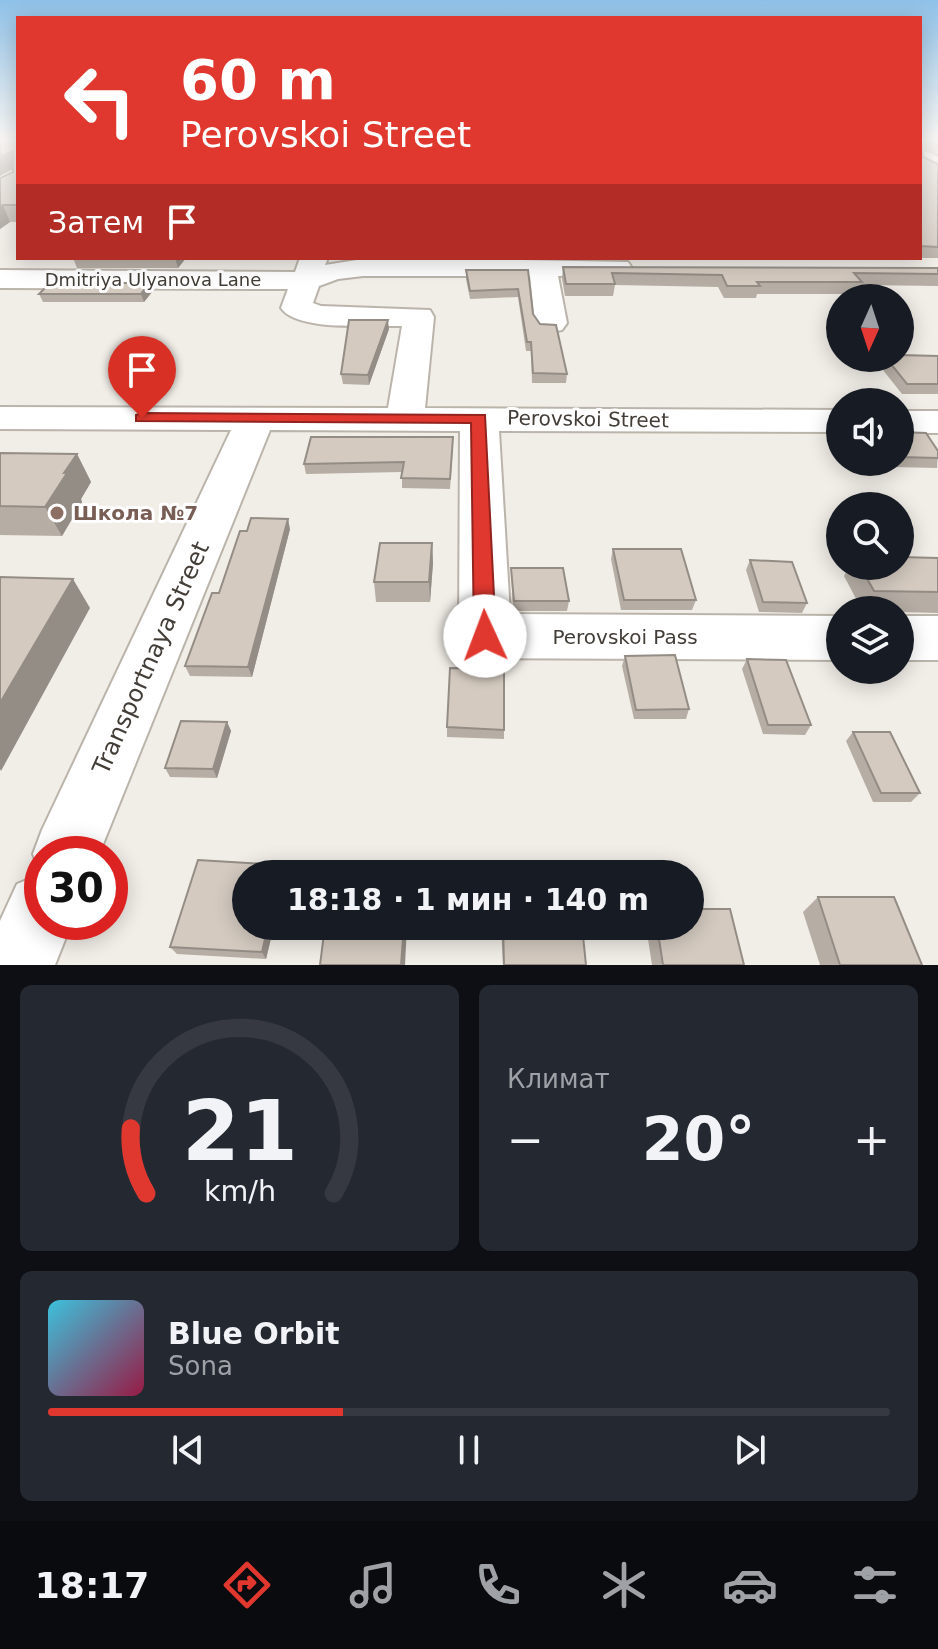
<!DOCTYPE html>
<html lang="ru">
<head>
<meta charset="utf-8">
<style>
  :root { --surface:#171b24; --page:#242831; --text:#f1f3f6; --muted:#9ea1a6; --line:#363941; --accent:#e0382f }
  body { margin:0; font-family:"DejaVu Sans",sans-serif; background:var(--page); color:var(--text); height:100vh; display:flex; flex-direction:column; font-size:30px; white-space:nowrap }
  * { box-sizing:border-box; margin:0 }
  p { font-size:26px; color:var(--muted) }
  .icon { flex:none; width:44px; height:44px; fill:none; stroke:currentColor; stroke-width:2; stroke-linecap:round; stroke-linejoin:round }
  .map { position:relative; height:965px; overflow:hidden }
  .side { display:flex; flex-direction:column; gap:20px; padding:20px; background:#0d0f14; flex:1 }
  .side>* { flex:none }
  .top-card { position:absolute; left:16px; top:16px; width:906px; height:244px; border-radius:0px; box-shadow:0 4px 20px #0003; background:#e0382f; color:#fff; overflow:hidden }
  .needle { width:52px; rotate:183deg }
  .tools { position:absolute; left:826px; top:284px; display:grid; gap:16px }
  .tools a { display:grid; place-items:center; width:88px; height:88px; border-radius:50%; background:var(--surface); box-shadow:0 4px 20px #0003; font-size:40px }
  .speed { position:absolute; left:24px; top:836px; display:flex; gap:16px; font-size:40px; font-weight:700; text-align:center }
  .speed>* { display:grid; place-content:center; width:104px; height:104px; border-radius:50%; background:var(--surface); box-shadow:0 4px 20px #0003; line-height:1 }
  .speed .limit { border:12px solid #d22; background:#fff; color:#111 }
  .pin { position:absolute; display:grid; place-items:center; width:68px; height:68px; color:#fff; margin:-82px -34px; border-radius:50% 50% 50% 0; rotate:-45deg; box-shadow:0 0 8px #0007 }
  .pin .icon { rotate:45deg }
  .me { position:absolute; width:88px; margin:-44px; rotate:358deg; stroke-linejoin:round; filter:drop-shadow(0 0 6px #0008) }
  .turn { display:flex; align-items:center; gap:28px; height:168px; padding:0 32px; font-size:36px }
  .turn .icon { width:104px; height:104px; stroke-width:2.5 }
  .turn b { display:block; font-size:56px; line-height:68px }
  .then { display:flex; align-items:center; height:76px; padding:0 32px; background:#0003; gap:16px; font-size:30px }
  .big { font-size:60px; font-weight:600; line-height:1.1 }
  .side .widget { flex:1; display:flex; flex-direction:column; justify-content:center; gap:12px; min-width:0; padding:0 28px; border-radius:12px; background:var(--page) }
  .side .dial { align-items:center; gap:0 }
  .dial svg { height:208px; overflow:visible; fill:none; stroke:var(--line); stroke-width:7; stroke-linecap:round; text-anchor:middle }
  .dial text { fill:var(--text); stroke:none }
  .song { display:flex; align-items:center; gap:24px }
  .cover { width:96px; height:96px; border-radius:12px; background:linear-gradient(135deg,hsl(190 70% 55%),hsl(340 70% 35%)) }
  .played { height:8px; border-radius:4px; background:linear-gradient(90deg,var(--accent) 35%,var(--line) 35%) }
  .keys { display:flex; justify-content:space-around; direction:ltr }
  .heat { display:flex; justify-content:space-between; align-items:center; font-size:44px; direction:ltr }
  .side .tiles { flex:1; display:grid; gap:20px; grid-template-columns:1fr 1fr }
  .widget:last-child { grid-column:span 2 }
  .trip { position:absolute; left:232px; top:860px; width:472px; height:80px; border-radius:40px; background:var(--surface); box-shadow:0 4px 20px #0003; font-weight:600; line-height:80px; text-align:center }
  .tabs { display:flex; height:128px; justify-content:space-around; align-items:center; background:#090b0e; color:var(--muted) }
  .tabs .icon { width:56px; height:56px }
  .tabs .on { color:var(--accent) }
  .tabs b { font-size:36px; color:var(--text) }
  .map>svg:first-child { display:block }
  .lines { fill:none; stroke-linecap:round; stroke-linejoin:round }
  .minor-casing { stroke:#bbb4aa; stroke-width:4 }
  .minor { fill:#fff; fill-rule:evenodd }
  .wall { fill:#b6aea5 }
  .shaded-wall { fill:#948d86 }
  .building { fill:#d4cac0; stroke:#948d86; stroke-width:2 }
  .route { fill:#e0382f; stroke:#92241f; stroke-width:2 }
  .education-dot { fill:#8d6e63; stroke:#fff; stroke-width:3 }
  .labels { text-anchor:middle; stroke-width:6; stroke-linejoin:round; paint-order:stroke }
  .far-street-label { font-size:18px; fill:#433d37; stroke:#fff }
  .street-label { font-size:20px; fill:#433d37; stroke:#fff }
  .education-label { font-size:20px; font-weight:bold; fill:#785e54; stroke:#fff; text-anchor:start }
  .near-street-label { font-size:24px; fill:#433d37; stroke:#fff }
</style>
</head>
<body>
<div class="map">
<svg width="938" height="965" viewBox="0 0 938 965">
  <rect width="100%" height="100%" fill="#f1ede7"/>
  <g class="lines">
    <defs>
      <path id="minor" d="M920,149L938,157V172L920,164Z
        M0,170H18V182H0Z
        M300,258H328L325,265L363,259L410,258L628,262L632,268L628,274L558,276L567,323L562,330L551,332L540,330L535,323L530,276H363L338,279L319,286L313,303L321,306L430,310L434,317L425,408L840,410V432L499,431L510,614L840,616V660L485,658L467,651L459,636L460,431L270,430L99,854H42V922H72L55,965H0V921L17,884L41,874L33,854L42,830L231,430L0,429V407L388,408L402,326C374,325 297,332 281,308L288,289L0,288V270L295,272Z
        M900,411H938V433H900Z
        M900,616H938V660H900Z"/>
    </defs>
    <use href="#minor" class="minor-casing"/>
    <use href="#minor" class="minor"/>
  </g>
  <path class="wall" d="M0,138H18V222H10L0,229V178L13,172V169L0,176Z
    M920,138H938V156L922,149L923,157L938,164V258H920Z
    M73,258H186L178,268H77Z
    M563,267L938,268V286L860,285L857,294H757L756,298H724L718,287L615,285L613,296H565L562,279Z
    M466,270H528L533,314L567,374L566,383H532L531,351H526L518,297L470,299L466,279Z
    M152,292L144,302H43L39,294Z
    M389,329L369,385L343,384L341,374Z
    M938,356V394H902L879,365L882,358Z
    M900,432L938,451L937,468L892,467L889,462H900Z
    M453,447L450,489L402,488V472L306,474L304,464Z
    M0,453L77,454L91,482L81,499L82,502L62,536L0,535Z
    M290,529L252,677L190,676L185,666L219,593Z
    M432,543L433,563L430,602H376L374,582Z
    M613,549L696,600L692,610H621L611,559Z
    M938,558V613L900,612V610H862L844,576L849,566H900Z
    M750,560L807,603L802,613L759,612L746,570Z
    M511,568L569,601L567,611H513Z
    M625,656L689,709L686,719H634L622,666Z
    M747,659L811,725L805,735L763,734L742,669Z
    M227,722L231,731L217,778L170,777L165,768Z
    M447,727L504,730V739L447,737Z
    M853,732L920,793L911,802H873L846,741Z
    M198,860L282,865L286,874H246V926H274L266,959L177,954L170,947Z
    M818,897L922,965H820L803,912Z
    M501,926H582L586,965H503Z
    M646,926H690L744,965H652Z"/>
  <path class="shaded-wall" d="M13,151L18,166L0,176V157Z
    M3,205L10,222L0,229V207Z
    M175,258H186L178,268Z
    M149,283L152,292L144,302L141,294Z
    M388,320L389,329L369,385L368,375Z
    M77,454L91,482L81,499L82,502L62,536L45,507L64,473Z
    M288,519L290,529L252,677L248,667Z
    M432,543L433,563L430,602L429,582Z
    M73,579L90,608L1,771L0,769V703Z
    M227,722L231,731L217,778L213,769Z
    M282,865L286,873V874H280Z
    M268,926H274L266,959L262,952Z
    M404,926H407L405,965H401Z"/>
  <path class="building" d="M0,138H18V205H3L0,207V178L13,172V151L0,157Z
    M920,138H921L923,157L938,164V247L920,246Z
    M921,138H938V145Z
    M563,267L938,268V274L854,273L862,282H757L760,286H727L722,275L612,273L615,284H566Z
    M466,270H528L533,314L540,324L556,325L567,374L533,373L531,342H527L518,289L470,291Z
    M50,283H149L141,294H39Z
    M349,320H388L368,375L341,374Z
    M900,355L938,356V384H907L886,358H900Z
    M900,432L926,433L938,451V458L900,457Z
    M311,437H453L450,479L401,478L404,462L304,464Z
    M0,453L77,454L64,473H67L45,507L0,506Z
    M251,518L288,519L248,667L185,666L212,593H219L240,531H247Z
    M380,543H432L429,582H374Z
    M613,549H681L696,600H624Z
    M900,557L938,558V592L874,591L860,566H900Z
    M750,560L792,562L807,603L763,602Z
    M511,568H563L569,601H514Z
    M0,577L73,579L0,703Z
    M675,655L689,709L636,710L625,656Z
    M747,659L786,660L811,725H768Z
    M450,668L504,669V730L447,727Z
    M181,721L227,722L213,769L165,768Z
    M853,732H890L920,793H881Z
    M198,860L282,865L280,874H246V926H268L262,952L170,947Z
    M818,897H894L922,965H840Z
    M690,909H730L744,965H663L657,926H690Z
    M325,926H404L401,965H320Z
    M503,926H582L586,965H504Z"/>
  <linearGradient id="sky" x2="0" y2="1"><stop stop-color="#8fc1e8"/><stop offset="0.51" stop-color="#f9f7f4"/><stop offset="1" stop-color="#f9f7f4" stop-opacity="0"/></linearGradient>
  <rect width="938" height="273" fill="url(#sky)"/>
  <path class="route" d="M142,413L485,415L496,636L493,643L485,645L477,643L474,636L471,423L136,421V415Z"/>
  <circle class="education-dot" cx="57" cy="513" r="8"/>
  <g class="labels">
    <g class="far-street-label">
      <text x="153" y="286">Dmitriya Ulyanova Lane</text>
    </g>
    <g class="street-label">
      <text transform="translate(588 419) rotate(1)" y="7">Perovskoi Street</text>
      <text x="625" y="644">Perovskoi Pass</text>
    </g>
    <g class="education-label">
      <text x="73" y="520">Школа №7</text>
    </g>
    <g class="near-street-label">
      <text transform="translate(151 658) rotate(-66)" y="8">Transportnaya Street</text>
    </g>
  </g>
</svg>
<div class="tools">
<a><svg class="needle" viewBox="-14 -14 28 28"><path d="M0-13l5 13h-10z" fill="#e53935"/><path d="M0 13l5-13h-10z" fill="#9ea1a6"/></svg></a>
<a><svg class="icon" aria-label="sound" viewBox="0 0 24 24"><path d="M4 9h4l5-4v14l-5-4H4zM17 9q2 3 0 6"/></svg></a>
<a><svg class="icon" aria-label="search" viewBox="0 0 24 24"><circle cx="10" cy="10" r="6"/><path d="M15 15l6 6"/></svg></a>
<a><svg class="icon" aria-label="layers" viewBox="0 0 24 24"><path d="M12 4l9 5-9 5-9-5zM3 14l9 5 9-5"/></svg></a>
</div>
<div class="speed"><div class="limit">30</div></div>
<div class="pin" style="left:142px;top:418px;background:#d93025"><svg class="icon" aria-label="arrive" viewBox="0 0 24 24"><path d="M6 21V4h12l-3 4 3 4H6"/></svg></div>
<svg class="me" style="left:485px;top:636px" viewBox="-20 -20 40 40"><circle r="19" fill="#fff"/><path d="M0-13L10 11 0 6-10 11z" fill="#e0382f"/></svg>
<div class="trip">18:18 · 1 мин · 140 m</div>
<div class="top-card">
<div class="turn"><svg class="icon" aria-label="left" viewBox="0 0 24 24"><path d="M17 20v-9H6M10 6l-5 5 5 5"/></svg><div><b>60 m</b>Perovskoi Street</div></div>
<div class="then">Затем<svg class="icon" aria-label="arrive" viewBox="0 0 24 24"><path d="M6 21V4h12l-3 4 3 4H6"/></svg></div>
</div>
</div>
<section class="side">
<div class="tiles">
<div class="widget dial"><svg viewBox="0 0 100 80">
<path d="M14 69A42 42 0 1 1 86 69"/>
<path d="M14 69A42 42 0 0 1 8 44" stroke="#e0382f"/>
<text x="50" y="56" font-size="32" font-weight="700">21</text>
<text x="50" y="72" font-size="11">km/h</text>
</svg></div>
<div class="widget"><p>Климат</p>
<div class="heat"><a>−</a><b class="big">20°</b><a>+</a></div>
</div>
<div class="widget">
<div class="song"><i class="cover"></i><div><b>Blue Orbit</b><p>Sona</p></div></div>
<div class="played"></div>
<div class="keys"><svg class="icon" aria-label="previous" viewBox="0 0 24 24"><path d="M18 5L8 12l10 7zM5 5v14"/></svg><svg class="icon" aria-label="pause" viewBox="0 0 24 24"><path d="M8 5v14M16 5v14"/></svg><svg class="icon" aria-label="next" viewBox="0 0 24 24"><path d="M6 5l10 7-10 7zM19 5v14"/></svg></div>
</div>
</div>
</section>
<nav class="tabs">
<b>18:17</b>
<svg class="icon on" aria-label="directions" viewBox="0 0 24 24"><path d="M12 3l9 9-9 9-9-9zM9 14v-3h6M13 9l2 2-2 2"/></svg>
<svg class="icon" aria-label="music" viewBox="0 0 24 24"><path d="M9 18V5l10-2v13"/><circle cx="6" cy="18" r="3"/><circle cx="16" cy="16" r="3"/></svg>
<svg class="icon" aria-label="phone" viewBox="0 0 24 24"><path d="M5 4h4l2 5-3 2q2 4 5 5l2-3 5 2v4C11 20 4 13 5 4z"/></svg>
<svg class="icon" aria-label="climate" viewBox="0 0 24 24"><path d="M12 3v18M4 7l16 10M4 17L20 7"/></svg>
<svg class="icon" aria-label="car" viewBox="0 0 24 24"><path d="M5 17H2v-5l4-1 3-4h7l3 4 3 1v5h-3M9 17h6M6 11h13"/><circle cx="7" cy="17" r="2"/><circle cx="17" cy="17" r="2"/></svg>
<svg class="icon" aria-label="filters" viewBox="0 0 24 24"><path d="M4 7h16M4 17h16"/><circle cx="9" cy="7" r="2"/><circle cx="15" cy="17" r="2"/></svg>
</nav>
</body>
</html>
